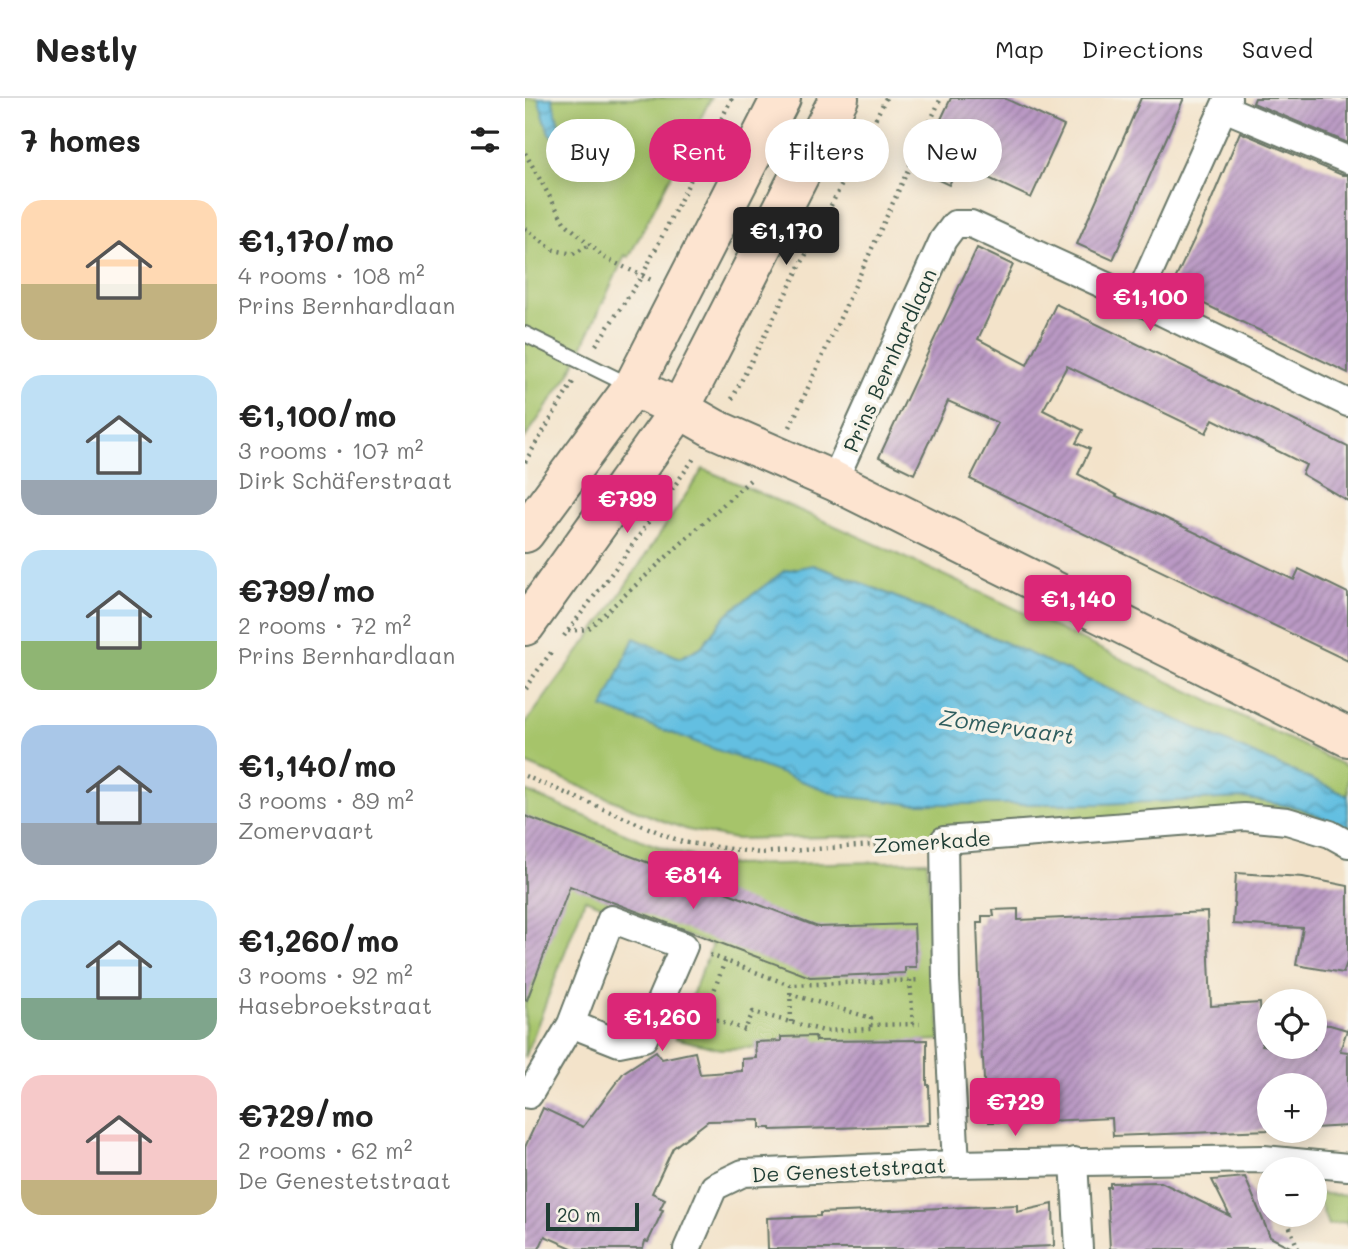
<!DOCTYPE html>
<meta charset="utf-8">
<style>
:root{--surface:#fff;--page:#f6f6f6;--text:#222;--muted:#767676;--line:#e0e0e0;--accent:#db2777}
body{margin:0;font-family:Mali,sans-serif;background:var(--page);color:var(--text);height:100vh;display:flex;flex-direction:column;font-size:26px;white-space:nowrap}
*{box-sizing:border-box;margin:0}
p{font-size:23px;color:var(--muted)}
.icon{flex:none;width:38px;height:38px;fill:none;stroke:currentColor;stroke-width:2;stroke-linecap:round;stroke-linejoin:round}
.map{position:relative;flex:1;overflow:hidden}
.drawer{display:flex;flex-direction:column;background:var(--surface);width:525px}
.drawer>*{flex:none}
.guide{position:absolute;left:21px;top:21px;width:665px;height:63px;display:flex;gap:14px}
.controls{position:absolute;left:732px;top:891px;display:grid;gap:14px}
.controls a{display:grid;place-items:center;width:70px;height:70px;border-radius:50%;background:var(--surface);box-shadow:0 4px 18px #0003;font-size:35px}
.scale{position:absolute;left:21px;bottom:18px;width:93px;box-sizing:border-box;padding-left:7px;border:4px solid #1f3d34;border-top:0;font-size:19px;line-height:24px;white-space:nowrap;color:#1f3d34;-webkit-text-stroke:5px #f7f3e8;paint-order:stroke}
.price{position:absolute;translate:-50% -60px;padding:0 16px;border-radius:7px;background:var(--accent);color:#fff;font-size:23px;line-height:46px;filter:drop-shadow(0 2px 4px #0008)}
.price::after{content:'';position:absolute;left:50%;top:42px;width:21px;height:16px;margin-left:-10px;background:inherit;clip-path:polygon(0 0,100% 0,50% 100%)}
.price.selected{background:#222;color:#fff}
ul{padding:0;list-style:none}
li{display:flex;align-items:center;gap:21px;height:175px;padding:0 21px}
li span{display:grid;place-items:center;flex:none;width:196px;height:140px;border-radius:21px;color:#555}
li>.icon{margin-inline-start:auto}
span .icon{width:84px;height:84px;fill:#fffc;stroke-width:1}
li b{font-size:30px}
h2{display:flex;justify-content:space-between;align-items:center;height:84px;padding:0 21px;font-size:30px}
.tag{padding:0 24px;border-radius:32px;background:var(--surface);box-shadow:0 4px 18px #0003;font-size:24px;line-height:63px}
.tag.selected{background:var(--accent);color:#fff}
header{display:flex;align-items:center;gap:42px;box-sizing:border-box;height:98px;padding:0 35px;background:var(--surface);border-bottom:2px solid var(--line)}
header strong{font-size:33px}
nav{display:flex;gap:38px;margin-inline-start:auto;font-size:24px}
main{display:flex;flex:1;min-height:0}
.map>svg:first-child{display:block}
.green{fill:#a6c46b;stroke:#628050;stroke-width:2}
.water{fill:url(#water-waves);stroke:#417e8a;stroke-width:2}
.building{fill:url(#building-hatch)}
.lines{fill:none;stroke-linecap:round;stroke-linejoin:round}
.lane-casing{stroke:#697768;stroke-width:18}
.street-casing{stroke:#697768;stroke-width:30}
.secondary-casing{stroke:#697768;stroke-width:42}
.path{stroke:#697768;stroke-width:4.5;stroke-dasharray:2 5;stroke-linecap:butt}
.lane{stroke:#fff;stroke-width:14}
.street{stroke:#fff;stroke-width:26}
.secondary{stroke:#fde4d0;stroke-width:38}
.labels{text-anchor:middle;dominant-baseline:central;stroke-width:7;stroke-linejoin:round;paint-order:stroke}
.street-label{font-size:21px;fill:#1f3d34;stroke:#f7f3e8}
.water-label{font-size:23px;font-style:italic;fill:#305e5f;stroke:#f7f3e8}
</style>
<header>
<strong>Nestly</strong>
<nav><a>Map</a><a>Directions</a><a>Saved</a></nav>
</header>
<main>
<section class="drawer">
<h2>7 homes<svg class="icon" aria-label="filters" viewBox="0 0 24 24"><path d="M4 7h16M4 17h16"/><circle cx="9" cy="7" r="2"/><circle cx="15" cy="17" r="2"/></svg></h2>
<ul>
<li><span style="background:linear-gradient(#ffd9b3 60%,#c2b280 0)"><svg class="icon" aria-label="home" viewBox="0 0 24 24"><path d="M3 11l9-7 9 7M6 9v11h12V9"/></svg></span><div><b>€1,170/mo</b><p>4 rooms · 108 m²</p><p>Prins Bernhardlaan</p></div></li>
<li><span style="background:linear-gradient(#bfe0f5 75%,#9aa5b1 0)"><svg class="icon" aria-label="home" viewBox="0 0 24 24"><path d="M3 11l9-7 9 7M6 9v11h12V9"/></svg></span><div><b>€1,100/mo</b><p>3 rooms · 107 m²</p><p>Dirk Schäferstraat</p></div></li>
<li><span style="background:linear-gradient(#bfe0f5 65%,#8fb573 0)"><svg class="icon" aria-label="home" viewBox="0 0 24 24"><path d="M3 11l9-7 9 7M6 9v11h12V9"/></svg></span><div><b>€799/mo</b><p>2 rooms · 72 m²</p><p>Prins Bernhardlaan</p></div></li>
<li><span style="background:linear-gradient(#a9c7e8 70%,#9aa5b1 0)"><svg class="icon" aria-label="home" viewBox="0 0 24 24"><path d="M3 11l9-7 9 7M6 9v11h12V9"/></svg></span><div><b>€1,140/mo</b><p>3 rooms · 89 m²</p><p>Zomervaart</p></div></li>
<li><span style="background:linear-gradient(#bfe0f5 70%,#7fa58c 0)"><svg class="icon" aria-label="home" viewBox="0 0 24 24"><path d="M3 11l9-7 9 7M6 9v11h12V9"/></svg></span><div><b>€1,260/mo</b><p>3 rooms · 92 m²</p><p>Hasebroekstraat</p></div></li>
<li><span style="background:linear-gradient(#f6c9c9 75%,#c2b280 0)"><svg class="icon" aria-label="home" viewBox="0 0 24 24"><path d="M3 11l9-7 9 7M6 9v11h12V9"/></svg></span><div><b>€729/mo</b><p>2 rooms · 62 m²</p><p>De Genestetstraat</p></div></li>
</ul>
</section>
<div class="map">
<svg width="823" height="1151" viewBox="0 0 823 1151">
<defs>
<pattern id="water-waves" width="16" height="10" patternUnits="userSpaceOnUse" patternTransform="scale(1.75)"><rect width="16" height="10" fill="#63bfe1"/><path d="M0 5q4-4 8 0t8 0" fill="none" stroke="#519cb7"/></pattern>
<pattern id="building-hatch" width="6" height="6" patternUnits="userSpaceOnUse" patternTransform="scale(1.75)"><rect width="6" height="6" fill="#ba99c4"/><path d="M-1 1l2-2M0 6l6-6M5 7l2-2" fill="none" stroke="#977ea0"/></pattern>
</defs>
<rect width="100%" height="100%" fill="#f7f3e8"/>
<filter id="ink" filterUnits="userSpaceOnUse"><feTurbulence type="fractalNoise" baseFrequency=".0143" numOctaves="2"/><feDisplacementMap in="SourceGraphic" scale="14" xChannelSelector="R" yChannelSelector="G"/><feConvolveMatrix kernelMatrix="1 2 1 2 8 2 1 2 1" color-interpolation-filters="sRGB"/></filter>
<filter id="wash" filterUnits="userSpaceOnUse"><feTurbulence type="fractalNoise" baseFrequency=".00686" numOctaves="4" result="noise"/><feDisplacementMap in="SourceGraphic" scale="28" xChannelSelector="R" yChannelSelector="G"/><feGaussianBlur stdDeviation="1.57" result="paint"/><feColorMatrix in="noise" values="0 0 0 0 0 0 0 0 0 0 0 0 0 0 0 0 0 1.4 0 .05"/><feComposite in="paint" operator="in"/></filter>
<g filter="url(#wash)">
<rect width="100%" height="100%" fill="#f3e3ca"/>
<!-- green -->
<g class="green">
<polygon points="0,0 186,0 104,159 100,157 45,275 0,340"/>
<path d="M178 371C397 462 609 568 823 669V698L467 539 327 481 288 467 202 516 176 549 155 560 109 540 79 610 385 706H574L719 700 774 710 823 730V737L668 715 400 737 210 741 163 732 130 720 0 665V626L81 517Z"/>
<polygon points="0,693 121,744 156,756 207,767 402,763 416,942 195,951 150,940 187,847 60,801 0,960"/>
<polygon points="791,1095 823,1098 823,1129 821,1124 803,1127"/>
</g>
<!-- water -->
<g class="water">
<polygon points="13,0 27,0 35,30 31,40 24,36"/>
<polygon points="288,467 327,481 467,539 823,698 823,730 774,710 719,700 574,706 385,706 317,698 78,610 109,540 155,560 176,549 202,516 259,473"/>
</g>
<g id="blocks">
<!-- building -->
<g class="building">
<polygon points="426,0 479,0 539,28 506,100 434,66 424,87 392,72"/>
<polygon points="616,0 659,0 588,162 552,146"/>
<polygon points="730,0 823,0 823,45 728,5"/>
<polygon points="715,34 817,77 823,77 823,275 646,190 675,129"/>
<polygon points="452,150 488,167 453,241 502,267 531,206 823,349 823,403 777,376 781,367 688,321 681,335 542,268 518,312 558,332 551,345 565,351 553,376 592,397 591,398 636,418 769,482 774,471 823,495 823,563 445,381 473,325 423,303 389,376 354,359"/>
<polygon points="0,718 293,829 389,826 391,869 380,869 380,875 285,879 45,788 2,902 0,901"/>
<polygon points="711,775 778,779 823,788 823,862 818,875 771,867 778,830 708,826"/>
<polygon points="493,811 493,822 682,814 686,908 735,905 737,947 744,948 789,951 789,926 805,927 822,932 815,953 823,954 823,1028 789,1030 789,987 744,987 744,1032 588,1038 587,1020 499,1024 464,1024 464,1022 461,1022 458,961 457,961 452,825 457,825 457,818 469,818 468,812"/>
<polygon points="290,938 291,943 402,942 402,987 404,987 405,1025 402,1025 403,1027 246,1032 246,1030 235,1030 235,1022 183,1023 148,1050 127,1095 140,1101 135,1111 138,1112 123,1144 120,1143 118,1151 49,1151 20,1138 14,1151 0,1151 0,1049 18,1010 58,1029 99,974 131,953 137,961 170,954 175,976 217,973 217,961 231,960 230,944 256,943 256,939"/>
<polygon points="720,1079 745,1139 769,1151 585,1151 582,1089 585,1089 585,1085 636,1084 705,1118 687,1082"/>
<polygon points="528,1106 529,1148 454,1151 243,1151 242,1120 295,1118 295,1115 492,1107 492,1114"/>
</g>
</g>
</g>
<g filter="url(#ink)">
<use href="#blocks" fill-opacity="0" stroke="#697768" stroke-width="2"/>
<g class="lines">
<!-- lane casing -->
<g class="lane-casing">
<polyline id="lane" points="0,236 106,288"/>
</g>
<!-- street casing -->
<g class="street-casing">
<g id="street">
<polyline points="699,10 823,62"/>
<polyline points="612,202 703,0"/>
<polyline points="309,383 418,142 430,126 446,126 612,202 823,305"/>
<polyline points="0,996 4,997 46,926 86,821 159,848 119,940 94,945 46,926"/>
<polyline points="549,1063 554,1151"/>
<polyline points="431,1066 421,881 419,742 719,719 762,723 805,736 823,746"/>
<polyline points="162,1151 189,1089 218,1075 431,1066 739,1061 823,1069"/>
</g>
</g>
<!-- secondary casing -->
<g class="secondary-casing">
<g id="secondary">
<polyline points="108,289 155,311 190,331 309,383 823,639"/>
<polyline points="0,435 108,289 256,0"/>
<polyline points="0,528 155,311 314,0"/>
</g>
</g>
<!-- path -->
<g class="path">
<polyline points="0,55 39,124 80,160 126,182"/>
<polyline points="0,130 29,152 48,156 65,147"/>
<polyline points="71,247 117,178 207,0"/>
<polyline points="207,301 361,0"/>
<polyline points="265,329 416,0"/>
<polyline points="0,364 48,284"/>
<polyline points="43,533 63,531 225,382"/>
<polyline points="39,538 96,463 170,359"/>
<polyline points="0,590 27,553"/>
<polyline points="0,678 157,744 234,755 391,744"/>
<polyline points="185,857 265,887 395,882"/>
<polyline points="200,863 180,917 220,932 228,914 299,933 346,931 346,927"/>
<polyline points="385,882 388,926"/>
<polyline points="265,887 266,924"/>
<polyline points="265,896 346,920 346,927 395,926"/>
<polyline points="760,1116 773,1151"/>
</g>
<!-- lane -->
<use href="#lane" class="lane"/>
<!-- street -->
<use href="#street" class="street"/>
<!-- secondary -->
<use href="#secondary" class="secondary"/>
</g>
</g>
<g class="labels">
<!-- street labels -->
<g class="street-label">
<text transform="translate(364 262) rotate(-66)">Prins Bernhardlaan</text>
<text transform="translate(407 743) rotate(-4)">Zomerkade</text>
<text transform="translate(324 1071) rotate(-3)">De Genestetstraat</text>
</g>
<!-- water labels -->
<g class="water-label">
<text transform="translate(482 628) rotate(8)">Zomervaart</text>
</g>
</g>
</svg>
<div class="controls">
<a><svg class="icon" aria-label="locate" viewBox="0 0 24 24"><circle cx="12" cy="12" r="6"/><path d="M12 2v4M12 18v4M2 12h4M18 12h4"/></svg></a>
<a>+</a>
<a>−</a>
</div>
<div class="scale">20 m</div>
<b class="price selected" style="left:261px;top:169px">€1,170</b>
<b class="price" style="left:625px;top:235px">€1,100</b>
<b class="price" style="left:102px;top:437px">€799</b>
<b class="price" style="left:553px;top:537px">€1,140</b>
<b class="price" style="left:168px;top:813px">€814</b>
<b class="price" style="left:137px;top:955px">€1,260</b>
<b class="price" style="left:490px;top:1040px">€729</b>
<div class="guide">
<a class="tag">Buy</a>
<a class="tag selected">Rent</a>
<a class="tag">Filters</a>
<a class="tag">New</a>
</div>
</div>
</main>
